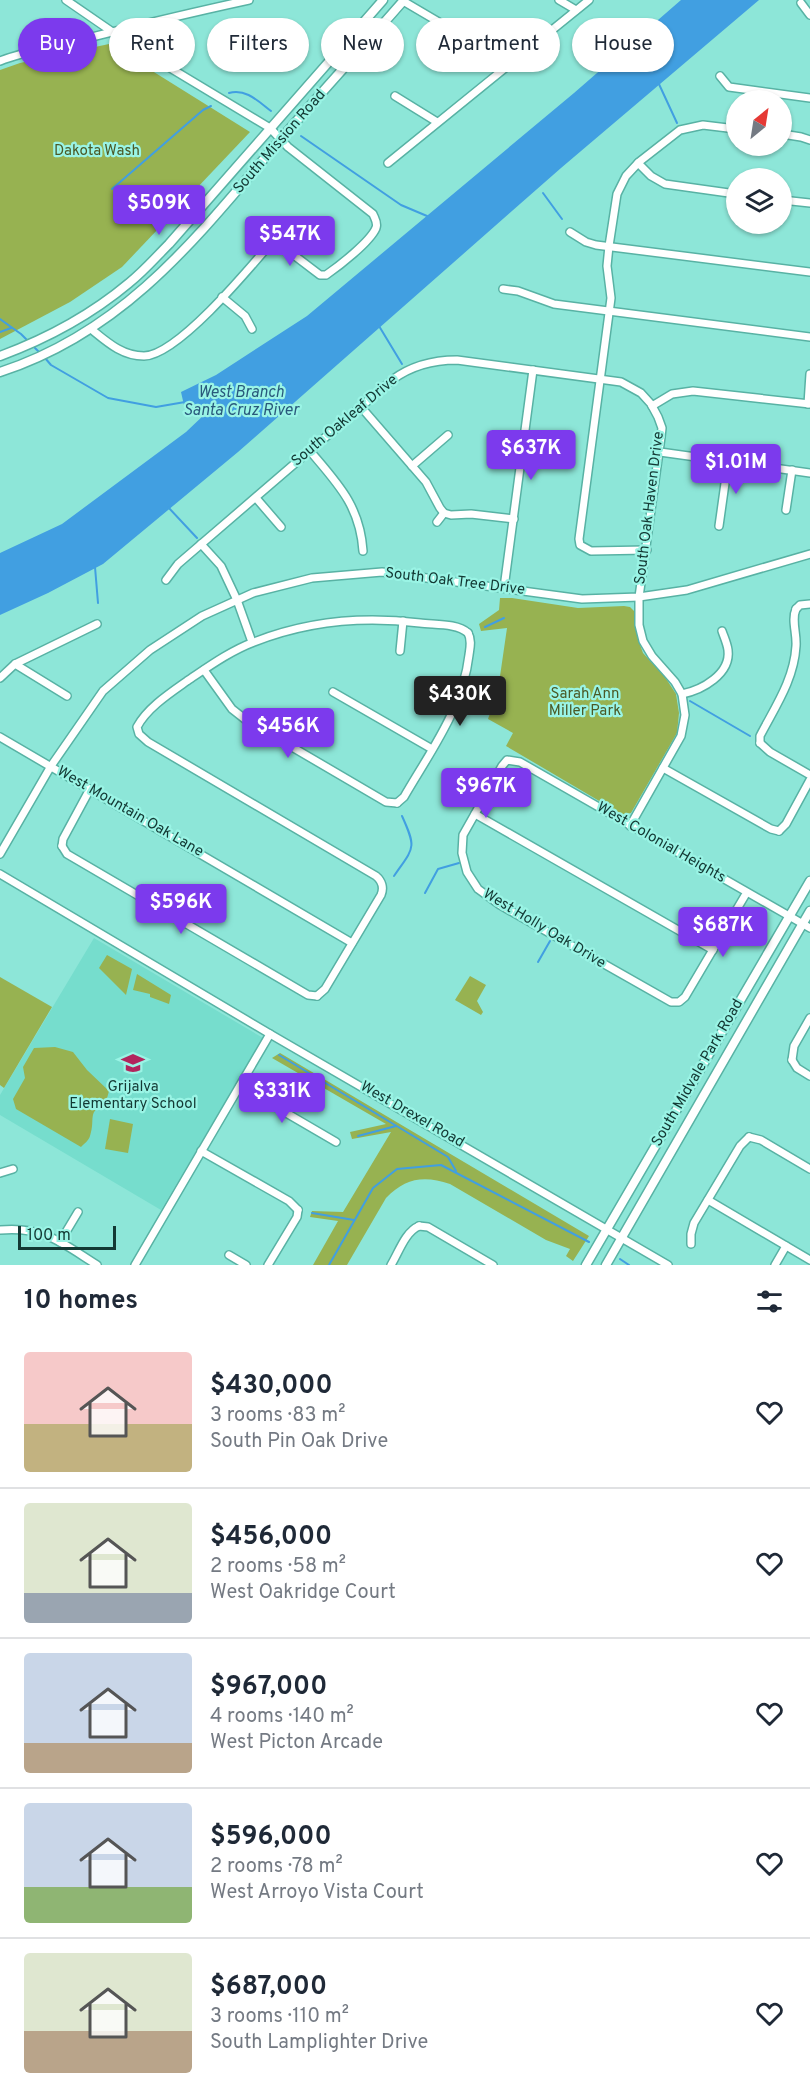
<!DOCTYPE html>
<meta charset="utf-8">
<style>
:root{--surface:#fff;--page:#f2f2f3;--text:#1f2937;--muted:#747a83;--line:#e0e1e3;--accent:#7c3aed}
body{margin:0;font-family:Overpass,sans-serif;background:var(--page);color:var(--text);height:100vh;display:flex;flex-direction:column;font-size:22px;white-space:nowrap}
*{box-sizing:border-box;margin:0}
p{font-size:20px;color:var(--muted)}
.icon{flex:none;width:33px;height:33px;fill:none;stroke:currentColor;stroke-width:2;stroke-linecap:round;stroke-linejoin:round}
.map{position:relative;height:1265px;overflow:hidden}
.drawer{display:flex;flex-direction:column;background:var(--surface);flex:1}
.drawer>*{flex:none}
.guide{position:absolute;left:18px;top:18px;width:774px;height:54px;display:flex;gap:12px}
.needle{width:39px;rotate:30deg}
.buttons{position:absolute;left:726px;top:90px;display:grid;gap:12px}
.buttons a{display:grid;place-items:center;width:66px;height:66px;border-radius:50%;background:var(--surface);box-shadow:0 2px 4px #0004;font-size:30px}
.scale{position:absolute;left:18px;bottom:15px;width:98px;box-sizing:border-box;padding-left:6px;border:3px solid #133934;border-top:0;font-size:16px;line-height:21px;white-space:nowrap;color:#133934;-webkit-text-stroke:4px #9af4e5;paint-order:stroke}
.price{position:absolute;translate:-50% -51px;padding:0 14px;border-radius:6px;background:var(--accent);color:#fff;font-size:20px;line-height:39px;filter:drop-shadow(0 2px 3px #0008)}
.price::after{content:'';position:absolute;left:50%;top:36px;width:18px;height:14px;margin-left:-9px;background:inherit;clip-path:polygon(0 0,100% 0,50% 100%)}
.price.selected{background:#222;color:#fff}
ul{padding:0;list-style:none}
li{display:flex;align-items:center;gap:18px;height:150px;padding:0 24px}
li+li{border-top:2px solid var(--line)}
li span{display:grid;place-items:center;flex:none;width:168px;height:120px;border-radius:6px;color:#555}
li>.icon{margin-inline-start:auto}
span .icon{width:72px;height:72px;fill:#fffc;stroke-width:1}
li b{font-size:26px}
h2{display:flex;justify-content:space-between;align-items:center;height:72px;padding:0 24px;font-size:26px}
.pill{padding:0 21px;border-radius:27px;background:var(--surface);box-shadow:0 2px 4px #0004;font-size:21px;line-height:54px}
.pill.selected{background:var(--accent);color:#fff}
.map>svg:first-child{display:block}
.built{fill:#76ddcd}
.green{fill:#97b251}
.water{fill:#419fe1}
.lines{fill:none;stroke-linecap:round;stroke-linejoin:round}
.stream{stroke:#419fe1;stroke-width:2}
.minor-casing{stroke:#58b2a4;stroke-width:10}
.major-casing{stroke:#58b2a4;stroke-width:11}
.minor{stroke:#fff;stroke-width:7}
.major{stroke:#fff;stroke-width:8}
.labels{text-anchor:middle;dominant-baseline:central;stroke-width:4.5;stroke-linejoin:round;paint-order:stroke}
.street-label{font-size:15px;fill:#133934;stroke:#9af4e5}
.park-label{font-size:15px;fill:#4b5926;stroke:#9af4e5}
.poi-label{font-size:15px;fill:#133934;stroke:#9af4e5}
.water-label{font-size:16px;font-style:italic;fill:#29597c;stroke:#9af4e5}
</style>
<div class="map">
<svg width="810" height="1265" viewBox="0 0 810 1265">
<rect width="100%" height="100%" fill="#8de6d8"/>
<!-- built -->
<polygon class="built" points="94,938 263,1038 161,1210 0,1115 0,1095"/>
<!-- green -->
<g class="green">
<polygon points="109,44 250,132 122,267 70,302 0,339 0,70 20,63"/>
<polygon points="500,598 512,598 578,608 624,606 630,607 634,611 638,639 643,653 665,677 676,694 679,713 677,733 631,813 623,815 506,746 513,733 488,719 498,690 507,628 481,631 479,624 499,610"/>
<polygon points="107,955 132,969 126,995 99,968"/>
<polygon points="137,974 171,995 169,1004 150,997 150,994 133,990"/>
<polygon points="470,976 486,985 477,1001 483,1012 481,1015 455,1000"/>
<polygon points="0,977 52,1007 4,1088 0,1085"/>
<path d="M55 1047 73 1052 87 1070 109 1091 106 1102C86 1113 96 1118 90 1136 89 1140 84 1144 81 1147L16 1109 13 1099 25 1078 23 1067 34 1048Z"/>
<path d="M280 1053 589 1236 573 1261 566 1256 570 1249 546 1240 450 1184C424 1175 405 1178 386 1198L347 1265H313L338 1221 310 1217 312 1211 343 1212 391 1132 352 1139 350 1132 386 1124 272 1058Z"/>
<polygon points="110,1119 133,1124 128,1153 105,1149"/>
</g>
<!-- water -->
<polygon class="water" points="681,0 759,0 561,168 238,452 103,564 48,593 0,615 0,553 62,524 186,432 206,413 186,414 181,392 216,375 307,316 574,93"/>
<g class="lines">
<!-- stream -->
<g class="stream">
<polyline points="658,82 677,123"/>
<path d="M229 93C246 88 259 102 271 111"/>
<polyline points="301,136 401,205 427,216"/>
<polyline points="112,189 203,110 211,106"/>
<polyline points="543,193 562,219"/>
<polyline points="0,319 21,334 28,341"/>
<polyline points="379,326 402,364"/>
<polyline points="0,332 11,328"/>
<polyline points="32,345 41,354"/>
<polyline points="45,358 51,365 108,398 156,407 185,402"/>
<polyline points="168,507 197,538"/>
<polyline points="95,567 98,603"/>
<polyline points="485,627 504,618"/>
<polyline points="690,701 750,736"/>
<path d="M394 876C414 847 417 849 402 816"/>
<polyline points="425,893 438,869 459,863"/>
<polyline points="538,962 550,941"/>
<polyline points="279,1055 448,1157 456,1171"/>
<polyline points="358,1136 396,1126"/>
<polyline points="312,1213 354,1220"/>
<polyline points="620,1259 629,1265"/>
<polyline points="329,1265 373,1188 397,1169 441,1165 589,1242"/>
</g>
<!-- minor casing -->
<g class="minor-casing">
<g id="minor">
<path d="M66 0 127 42 270 128 288 147 373 214C375 219 378 223 376 228 370 242 339 266 326 275H320L274 240"/>
<polyline points="559,0 576,10"/>
<polyline points="403,1 510,64"/>
<polyline points="801,3 810,15"/>
<path d="M0 61C23 52 48 48 72 42 131 27 189 13 249 0"/>
<polyline points="720,76 729,87 810,98"/>
<polyline points="395,96 437,122"/>
<polyline points="782,134 801,137 810,140"/>
<polyline points="388,163 589,0"/>
<polyline points="638,163 651,176 665,184 736,194"/>
<polyline points="782,200 810,203"/>
<polyline points="570,232 586,242 596,245 810,272"/>
<polyline points="503,289 518,291 554,304 810,337"/>
<polyline points="222,297 245,316 252,329"/>
<path d="M91 329C107 342 122 356 144 356 181 355 262 253 288 223"/>
<polyline points="808,404 810,374"/>
<polyline points="652,406 672,394 693,391 810,404"/>
<polyline points="361,407 426,482 440,508 444,513 451,515 471,514 514,519"/>
<path d="M310 451C338 484 360 506 363 551"/>
<polyline points="660,452 810,473"/>
<polyline points="412,466 448,435"/>
<polyline points="256,498 281,527"/>
<polyline points="786,510 792,470"/>
<polyline points="437,522 444,513"/>
<polyline points="719,526 728,462"/>
<polyline points="201,544 221,566 237,600 252,642"/>
<polyline points="647,550 591,551 580,545 579,539 611,298 607,266 609,246 617,194 626,176 639,162 680,130 703,125 736,129"/>
<path d="M166 580 178 564 392 380C412 365 433 360 457 360L621 382 641 393 651 404 658 417 662 428 661 437 639 597V625L643 641 652 656 675 682 682 694 685 715 681 736 630 826"/>
<polyline points="504,588 533,370"/>
<polyline points="796,609 800,605 810,604"/>
<polyline points="400,651 403,621"/>
<polyline points="15,664 67,696"/>
<polyline points="204,670 232,709 246,720 386,802 397,803"/>
<polyline points="0,678 15,664 97,624"/>
<polyline points="333,692 432,749"/>
<path d="M682 694C702 690 731 674 728 650 727 643 724 637 722 631"/>
<polyline points="0,737 352,943"/>
<path d="M760 743V736C775 707 794 680 796 646 797 633 791 620 796 609"/>
<polyline points="760,743 770,752 810,775"/>
<polyline points="663,768 771,829 779,831"/>
<path d="M397 803 404 797C430 752 463 708 469 655 470 648 472 640 468 633"/>
<polyline points="475,814 713,950"/>
<polyline points="779,831 786,824 810,780"/>
<polyline points="62,846 67,854 308,995 317,996"/>
<polyline points="62,846 63,839 90,789"/>
<polyline points="0,854 51,766 103,691 150,650 202,616 253,593 312,578 382,572 582,599 639,597 687,590 810,554"/>
<polyline points="0,874 270,1034 668,1265"/>
<polyline points="747,892 685,997 679,1002 671,1002 500,905 478,889 467,872 462,853 463,835 502,766 507,760 520,762 810,928"/>
<path d="M317 996 325 989 381 895C384 888 382 881 376 876L148 742 139 734 137 727C147 708 170 693 187 681 208 667 230 651 254 642 307 621 364 616 420 623 434 625 457 623 468 633"/>
<polyline points="792,1060 794,1046 810,1018"/>
<polyline points="792,1060 797,1068 810,1076"/>
<polyline points="240,1086 336,1142"/>
<polyline points="749,1137 761,1140 810,1169"/>
<polyline points="201,1151 289,1201 298,1210"/>
<polyline points="0,1173 13,1169"/>
<polyline points="708,1200 810,1260"/>
<polyline points="419,1226 428,1227 493,1265"/>
<path d="M0 1230C44 1226 62 1243 97 1265"/>
<polyline points="60,1242 78,1212"/>
<polyline points="691,1244 691,1234 694,1223 740,1146 749,1137"/>
<polyline points="229,1255 246,1265"/>
<polyline points="135,1265 270,1034"/>
<polyline points="268,1265 297,1217 298,1210"/>
<path d="M391 1265C399 1252 405 1232 419 1226"/>
<polyline points="775,1265 786,1246"/>
</g>
</g>
<!-- major casing -->
<g class="major-casing">
<g id="major">
<path d="M0 356C46 339 92 314 129 283 144 271 156 257 169 244L383 0"/>
<path d="M0 372C126 331 198 236 280 140 321 93 363 47 404 0"/>
<polyline points="586,1265 810,881"/>
<polyline points="606,1265 810,911"/>
</g>
</g>
<!-- minor -->
<use href="#minor" class="minor"/>
<!-- major -->
<use href="#major" class="major"/>
</g>
<!-- icons -->
<defs>
<g id="school-bare" transform="scale(1.8)"><path d="M0-5L7-2L0 1L-7-2ZM-4 1L0 2.5L4 1V4Q0 6-4 4Z" fill="#b2255d" stroke="#9af4e5" stroke-width="2.5" paint-order="stroke"/></g>
</defs>
<g fill-rule="evenodd">
<use href="#school-bare" x="133" y="1063"/>
</g>
<g class="labels">
<!-- street labels -->
<g class="street-label">
<text transform="translate(280 142) rotate(-49)">South Mission Road</text>
<text transform="translate(345 421) rotate(-40)">South Oakleaf Drive</text>
<text transform="translate(650 508) rotate(-83)">South Oak Haven Drive</text>
<text transform="translate(455 582) rotate(7)">South Oak Tree Drive</text>
<text transform="translate(130 812) rotate(30)">West Mountain Oak Lane</text>
<text transform="translate(661 843) rotate(30)">West Colonial Heights</text>
<text transform="translate(544 929) rotate(31)">West Holly Oak Drive</text>
<text transform="translate(698 1073) rotate(-60)">South Midvale Park Road</text>
<text transform="translate(412 1115) rotate(30)">West Drexel Road</text>
</g>
<!-- park labels -->
<g class="park-label">
<text x="97" y="151">Dakota Wash</text>
<text x="585" y="694">Sarah Ann<tspan x="585" dy="17">Miller Park</tspan></text>
</g>
<!-- poi labels -->
<g class="poi-label">
<text x="133" y="1087">Grijalva<tspan x="133" dy="17">Elementary School</tspan></text>
</g>
<!-- water labels -->
<g class="water-label">
<text x="241" y="393">West Branch<tspan x="241" dy="18">Santa Cruz River</tspan></text>
</g>
</g>
</svg>
<div class="buttons">
<a><svg class="needle" viewBox="-14 -14 28 28"><path d="M0-13l5 13h-10z" fill="#e53935"/><path d="M0 13l5-13h-10z" fill="#747a83"/></svg></a>
<a><svg class="icon" aria-label="layers" viewBox="0 0 24 24"><path d="M12 4l9 5-9 5-9-5zM3 14l9 5 9-5"/></svg></a>
</div>
<div class="scale">100 m</div>
<b class="price" style="left:159px;top:236px">$509K</b>
<b class="price" style="left:290px;top:267px">$547K</b>
<b class="price" style="left:531px;top:481px">$637K</b>
<b class="price" style="left:736px;top:495px">$1.01M</b>
<b class="price selected" style="left:460px;top:727px">$430K</b>
<b class="price" style="left:288px;top:759px">$456K</b>
<b class="price" style="left:486px;top:819px">$967K</b>
<b class="price" style="left:181px;top:935px">$596K</b>
<b class="price" style="left:723px;top:958px">$687K</b>
<b class="price" style="left:282px;top:1124px">$331K</b>
<div class="guide">
<a class="pill selected">Buy</a>
<a class="pill">Rent</a>
<a class="pill">Filters</a>
<a class="pill">New</a>
<a class="pill">Apartment</a>
<a class="pill">House</a>
</div>
</div>
<section class="drawer">
<h2>10 homes<svg class="icon" aria-label="filters" viewBox="0 0 24 24"><path d="M4 7h16M4 17h16"/><circle cx="9" cy="7" r="2"/><circle cx="15" cy="17" r="2"/></svg></h2>
<ul>
<li><span style="background:linear-gradient(#f6c9c9 60%,#c2b280 0)"><svg class="icon" aria-label="home" viewBox="0 0 24 24"><path d="M3 11l9-7 9 7M6 9v11h12V9"/></svg></span><div><b>$430,000</b><p>3 rooms · 83 m²</p><p>South Pin Oak Drive</p></div><svg class="icon" aria-label="heart" viewBox="0 0 24 24"><path d="M12 20l-8-8c-3-5 5-10 8-4 3-6 11-1 8 4z"/></svg></li>
<li><span style="background:linear-gradient(#dfe7d0 75%,#9aa5b1 0)"><svg class="icon" aria-label="home" viewBox="0 0 24 24"><path d="M3 11l9-7 9 7M6 9v11h12V9"/></svg></span><div><b>$456,000</b><p>2 rooms · 58 m²</p><p>West Oakridge Court</p></div><svg class="icon" aria-label="heart" viewBox="0 0 24 24"><path d="M12 20l-8-8c-3-5 5-10 8-4 3-6 11-1 8 4z"/></svg></li>
<li><span style="background:linear-gradient(#c9d6e8 75%,#b9a48a 0)"><svg class="icon" aria-label="home" viewBox="0 0 24 24"><path d="M3 11l9-7 9 7M6 9v11h12V9"/></svg></span><div><b>$967,000</b><p>4 rooms · 140 m²</p><p>West Picton Arcade</p></div><svg class="icon" aria-label="heart" viewBox="0 0 24 24"><path d="M12 20l-8-8c-3-5 5-10 8-4 3-6 11-1 8 4z"/></svg></li>
<li><span style="background:linear-gradient(#c9d6e8 70%,#8fb573 0)"><svg class="icon" aria-label="home" viewBox="0 0 24 24"><path d="M3 11l9-7 9 7M6 9v11h12V9"/></svg></span><div><b>$596,000</b><p>2 rooms · 78 m²</p><p>West Arroyo Vista Court</p></div><svg class="icon" aria-label="heart" viewBox="0 0 24 24"><path d="M12 20l-8-8c-3-5 5-10 8-4 3-6 11-1 8 4z"/></svg></li>
<li><span style="background:linear-gradient(#dfe7d0 65%,#b9a48a 0)"><svg class="icon" aria-label="home" viewBox="0 0 24 24"><path d="M3 11l9-7 9 7M6 9v11h12V9"/></svg></span><div><b>$687,000</b><p>3 rooms · 110 m²</p><p>South Lamplighter Drive</p></div><svg class="icon" aria-label="heart" viewBox="0 0 24 24"><path d="M12 20l-8-8c-3-5 5-10 8-4 3-6 11-1 8 4z"/></svg></li>
</ul>
</section>
